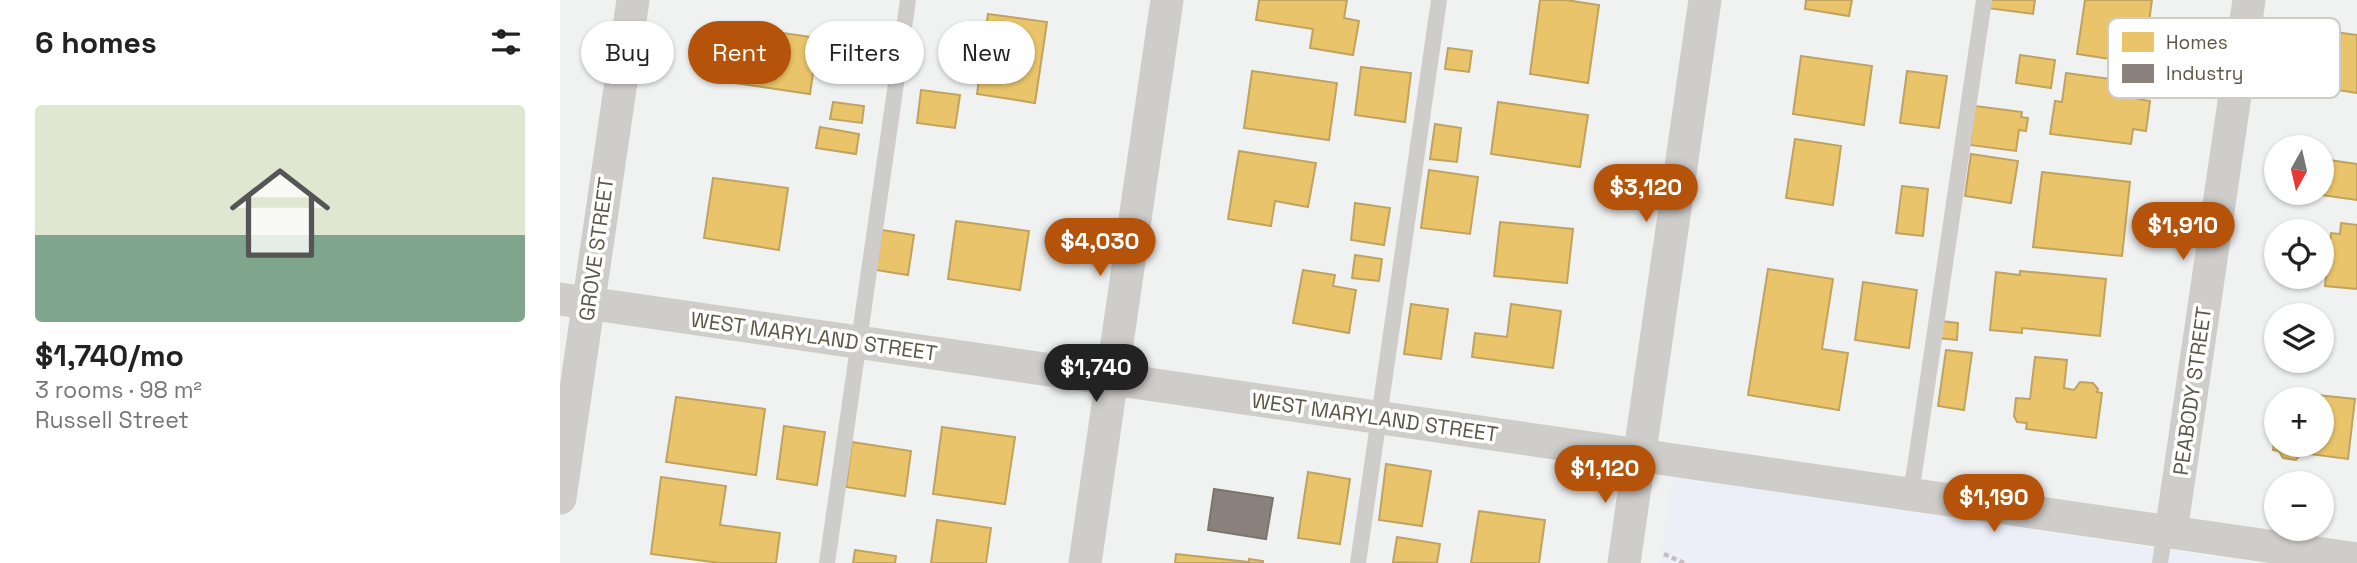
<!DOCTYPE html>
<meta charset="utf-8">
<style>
:root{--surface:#fff;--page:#f6f6f6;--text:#222;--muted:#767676;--accent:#b45309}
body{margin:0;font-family:"Space Grotesk",sans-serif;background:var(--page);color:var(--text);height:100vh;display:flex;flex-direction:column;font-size:26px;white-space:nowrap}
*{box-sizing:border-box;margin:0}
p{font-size:23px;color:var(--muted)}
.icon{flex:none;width:38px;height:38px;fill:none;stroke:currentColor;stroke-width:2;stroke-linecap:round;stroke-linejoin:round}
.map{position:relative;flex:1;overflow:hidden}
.drawer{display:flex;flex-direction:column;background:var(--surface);width:560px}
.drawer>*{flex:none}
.top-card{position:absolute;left:21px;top:21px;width:665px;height:63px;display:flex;gap:14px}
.needle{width:46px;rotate:188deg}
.controls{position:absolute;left:1704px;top:135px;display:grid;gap:14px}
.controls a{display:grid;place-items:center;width:70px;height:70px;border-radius:50%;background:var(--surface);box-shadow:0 2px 5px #0004;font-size:35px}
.price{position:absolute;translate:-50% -60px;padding:0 16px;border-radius:24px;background:var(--accent);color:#fff;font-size:23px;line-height:46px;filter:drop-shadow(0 2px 4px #0008)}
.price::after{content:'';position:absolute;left:50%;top:42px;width:21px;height:16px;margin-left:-10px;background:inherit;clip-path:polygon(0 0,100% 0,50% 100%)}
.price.on{background:#222;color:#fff}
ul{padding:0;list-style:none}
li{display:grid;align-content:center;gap:14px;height:371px;padding:0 35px}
li span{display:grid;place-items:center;height:217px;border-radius:7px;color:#555}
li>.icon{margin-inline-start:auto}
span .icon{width:126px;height:126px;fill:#fffc;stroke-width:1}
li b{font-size:30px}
h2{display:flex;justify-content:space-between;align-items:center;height:84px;padding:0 35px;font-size:30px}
.chip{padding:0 24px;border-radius:32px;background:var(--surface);box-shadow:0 2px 5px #0004;font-size:24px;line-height:63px}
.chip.on{background:var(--accent);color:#fff}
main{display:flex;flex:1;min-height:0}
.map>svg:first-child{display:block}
.commercial{fill:#eceef8}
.homes{fill:#e9c46a;stroke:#bfa35f;stroke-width:2}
.industry{fill:#8a817c;stroke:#7d746c;stroke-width:2}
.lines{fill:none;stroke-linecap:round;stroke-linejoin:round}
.path{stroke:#cabcbe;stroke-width:4.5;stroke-dasharray:5 3.5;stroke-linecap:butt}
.service{stroke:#cfcdc9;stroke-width:16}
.minor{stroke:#cfcdc9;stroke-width:33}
.labels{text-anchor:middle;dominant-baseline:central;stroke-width:7;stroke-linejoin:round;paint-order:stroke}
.street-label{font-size:21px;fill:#5e5646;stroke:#fff}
.key{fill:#fff;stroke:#cfccc8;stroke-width:2}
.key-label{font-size:19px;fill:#5e5646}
</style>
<main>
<section class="drawer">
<h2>6 homes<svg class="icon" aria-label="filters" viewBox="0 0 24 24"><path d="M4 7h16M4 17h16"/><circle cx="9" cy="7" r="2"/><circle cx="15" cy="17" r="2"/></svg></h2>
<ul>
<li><span style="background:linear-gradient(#dfe7d0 60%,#7fa58c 0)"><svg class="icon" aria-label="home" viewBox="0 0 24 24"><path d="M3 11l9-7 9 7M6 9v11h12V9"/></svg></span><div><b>$1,740/mo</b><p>3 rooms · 98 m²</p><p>Russell Street</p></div></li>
</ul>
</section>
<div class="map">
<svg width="1797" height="563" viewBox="0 0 1797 563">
<rect width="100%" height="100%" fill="#f0f1f1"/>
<!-- commercial -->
<polygon class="commercial" points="1113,476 1691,563 1101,563"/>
<!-- homes -->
<g class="homes">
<polygon points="699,0 787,0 784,18 799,21 793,55 750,48 753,29 696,20"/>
<polygon points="980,0 1006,0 1039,5 1028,83 970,74"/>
<polygon points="1246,0 1292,0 1289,16 1245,9"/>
<polygon points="1428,0 1475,0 1473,14 1427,8"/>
<polygon points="1525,0 1592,0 1583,64 1517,54"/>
<polygon points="428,14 487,22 475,103 417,94"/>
<polygon points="175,26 258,38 250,94 167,82"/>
<polygon points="1760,30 1797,35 1797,93 1752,86 1754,68 1749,67 1752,46 1757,47"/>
<polygon points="888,48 912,51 909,72 885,69"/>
<polygon points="1460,55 1495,60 1491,88 1456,83"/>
<polygon points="1241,56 1312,66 1304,125 1233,114"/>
<polygon points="801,67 851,73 845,122 795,115"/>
<polygon points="692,71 777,83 769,140 684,128"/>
<polygon points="1347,71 1387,76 1379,128 1340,123"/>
<polygon points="1506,73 1580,83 1578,99 1590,101 1586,131 1573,129 1571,144 1490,134 1495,101 1502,102"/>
<polygon points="361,90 400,95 395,128 357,123"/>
<polygon points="273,102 304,106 302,123 270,119"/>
<polygon points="938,102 1028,115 1020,167 931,154"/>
<polygon points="1415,106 1462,112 1461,117 1468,118 1466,131 1459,130 1456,151 1410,145"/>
<polygon points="875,124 901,128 897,162 870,159"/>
<polygon points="260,127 299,134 296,154 256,148"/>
<polygon points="1235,139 1281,146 1273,205 1226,198"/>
<polygon points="679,151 756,163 748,207 715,201 711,226 668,219"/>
<polygon points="1411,154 1458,161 1451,203 1405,196"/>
<polygon points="1762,159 1797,164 1797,200 1740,192 1762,192"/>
<polygon points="869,170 918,177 910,234 861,228"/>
<polygon points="1482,172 1570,182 1562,256 1473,247"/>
<polygon points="153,178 228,188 219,250 144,238"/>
<polygon points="1342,186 1368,189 1363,236 1336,233"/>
<polygon points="795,203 830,208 824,245 791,240"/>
<polygon points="396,221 469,231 460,290 388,279"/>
<polygon points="940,222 1013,229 1007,283 934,276"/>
<polygon points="1781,223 1797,225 1797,289 1765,286 1771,233 1780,234"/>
<polygon points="322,230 354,235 348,275 316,270"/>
<polygon points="795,255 822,259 819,281 792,278"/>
<polygon points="1208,269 1273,279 1262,349 1288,353 1279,410 1188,395"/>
<polygon points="743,270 775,275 773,286 796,290 789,333 733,323"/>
<polygon points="1460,271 1546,279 1540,336 1462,328 1462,333 1430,330 1436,272 1460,275"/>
<polygon points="1303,282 1357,290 1349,348 1295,340"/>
<polygon points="851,304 888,309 881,359 844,354"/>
<polygon points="951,304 1001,311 993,368 912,357 915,333 947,337"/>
<polygon points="1380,321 1398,323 1397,340 1378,338"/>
<polygon points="1386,350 1412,353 1404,410 1378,406"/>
<polygon points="1475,357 1507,360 1504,388 1514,390 1520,382 1533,383 1538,389 1537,392 1542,393 1536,438 1466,429 1467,423 1457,422 1454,416 1456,398 1470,399"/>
<polygon points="1757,395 1795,399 1788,459 1742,453 1736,460 1723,458 1719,451 1713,450 1717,421 1717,444 1762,444 1762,399 1756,399"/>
<polygon points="116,397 205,409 196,475 106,462"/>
<polygon points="224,426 265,432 257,485 217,479"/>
<polygon points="382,427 455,437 445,504 373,494"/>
<polygon points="292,442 351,451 345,496 286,487"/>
<polygon points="826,464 871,471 862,526 819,520"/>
<polygon points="748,472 790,479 780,544 738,538"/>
<polygon points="101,477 166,486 160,525 220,533 216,563 160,563 91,554"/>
<polygon points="919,511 985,520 979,563 911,563"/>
<polygon points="377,520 431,528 426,563 371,563"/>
<polygon points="837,537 880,544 877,563 833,562"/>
<polygon points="295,550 336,556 335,563 293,563"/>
<polygon points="616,554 689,562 689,559 703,561 703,563 615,563"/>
</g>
<!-- industry -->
<polygon class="industry" points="654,489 713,498 706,539 648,530"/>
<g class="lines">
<!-- path -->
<polyline class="path" points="1104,554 1124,563"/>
<!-- service -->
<g class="service">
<polyline points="1351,494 1424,0"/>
<polyline points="267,563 348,0"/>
<polyline points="798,563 879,0"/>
<polyline points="1600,563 1605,531"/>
</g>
<!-- minor -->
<g class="minor">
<polyline points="0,299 1797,559"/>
<polyline points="0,498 73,0"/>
<polyline points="1611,532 1689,0"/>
<polyline points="525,563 607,0"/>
<polyline points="1064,563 1145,0"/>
</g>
</g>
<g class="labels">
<!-- street labels -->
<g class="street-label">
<text transform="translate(36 249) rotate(-82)">GROVE STREET</text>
<text transform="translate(254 336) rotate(8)">WEST MARYLAND STREET</text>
<text transform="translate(1632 391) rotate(-82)">PEABODY STREET</text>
<text transform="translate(815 417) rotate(8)">WEST MARYLAND STREET</text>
</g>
</g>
<!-- legend -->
<rect x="1548" y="18" width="232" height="80" rx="10" class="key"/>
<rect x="1562" y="32" width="32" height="20" fill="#e9c46a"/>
<rect x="1562" y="64" width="32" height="19" fill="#8a817c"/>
<g class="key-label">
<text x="1606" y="49">Homes</text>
<text x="1606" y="80">Industry</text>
</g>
</svg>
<div class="controls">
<a><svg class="needle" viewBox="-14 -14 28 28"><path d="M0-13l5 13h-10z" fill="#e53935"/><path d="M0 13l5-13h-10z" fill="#767676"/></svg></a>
<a><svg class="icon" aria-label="locate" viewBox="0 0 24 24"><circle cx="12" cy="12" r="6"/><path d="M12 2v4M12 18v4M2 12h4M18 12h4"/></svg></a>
<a><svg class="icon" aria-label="layers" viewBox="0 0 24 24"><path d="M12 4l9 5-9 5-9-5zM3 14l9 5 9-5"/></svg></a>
<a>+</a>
<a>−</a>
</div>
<b class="price" style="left:1086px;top:224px">$3,120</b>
<b class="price" style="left:1623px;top:262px">$1,910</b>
<b class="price" style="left:540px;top:278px">$4,030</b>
<b class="price on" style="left:536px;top:404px">$1,740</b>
<b class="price" style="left:1045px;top:505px">$1,120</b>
<b class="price" style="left:1434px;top:534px">$1,190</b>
<div class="top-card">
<a class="chip">Buy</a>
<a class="chip on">Rent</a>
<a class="chip">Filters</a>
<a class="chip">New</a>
</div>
</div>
</main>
